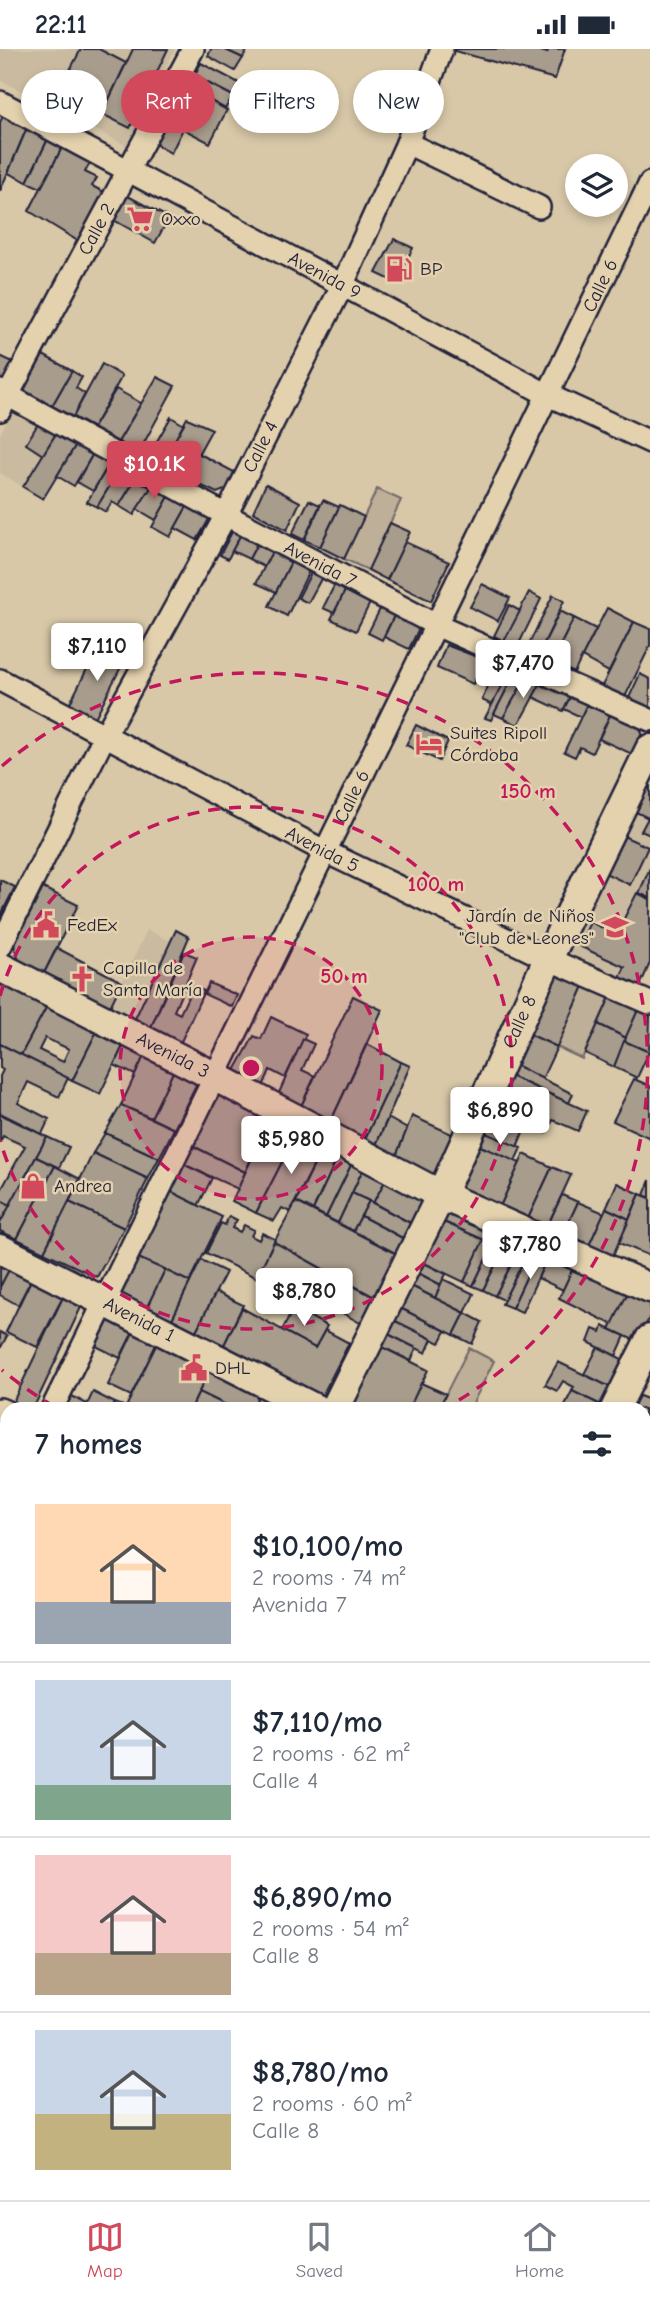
<!DOCTYPE html>
<meta charset="utf-8">
<style>
:root{--surface:#fff;--page:#f2f2f3;--text:#1f2937;--muted:#747a83;--line:#e0e1e3;--accent:#d1495b}
body{margin:0;font-family:"Comic Neue",sans-serif;background:var(--page);color:var(--text);height:100vh;display:flex;flex-direction:column;font-size:26px;white-space:nowrap}
*{box-sizing:border-box;margin:0}
p{font-size:23px;color:var(--muted)}
.icon{flex:none;width:38px;height:38px;fill:none;stroke:currentColor;stroke-width:2;stroke-linecap:round;stroke-linejoin:round}
.map{position:relative;flex:1;overflow:hidden}
.drawer{position:absolute;left:0px;top:1353px;width:651px;height:800px;display:flex;flex-direction:column;background:var(--surface);border-radius:21px 21px 0 0;box-shadow:0 4px 10px #0003}
.drawer>*{flex:none}
.hud{position:absolute;left:21px;top:21px;width:609px;height:63px;display:flex;gap:14px}
.buttons{position:absolute;left:565px;top:105px;display:grid;gap:14px}
.buttons a{display:grid;place-items:center;width:63px;height:63px;border-radius:50%;background:var(--surface);box-shadow:0 4px 10px #0003;font-size:35px}
.price{position:absolute;translate:-50% -60px;padding:0 16px;border-radius:7px;background:#fff;color:#222;font-size:23px;line-height:46px;filter:drop-shadow(0 2px 4px #0008)}
.price::after{content:'';position:absolute;left:50%;top:42px;width:21px;height:16px;margin-left:-10px;background:inherit;clip-path:polygon(0 0,100% 0,50% 100%)}
.price.active{background:var(--accent);color:#fff}
ul{padding:0;list-style:none}
li{display:flex;align-items:center;gap:21px;height:175px;padding:0 35px}
li+li{border-top:2px solid var(--line)}
li span{display:grid;place-items:center;flex:none;width:196px;height:140px;border-radius:0px;color:#555}
li>.icon{margin-inline-start:auto}
span .icon{width:84px;height:84px;fill:#fffc;stroke-width:1}
li b{font-size:30px}
h2{display:flex;justify-content:space-between;align-items:center;height:84px;padding:0 35px;font-size:30px}
.chip{padding:0 24px;border-radius:32px;background:var(--surface);box-shadow:0 4px 10px #0003;font-size:24px;line-height:63px}
.chip.active{background:var(--accent);color:#fff}
.status{display:flex;justify-content:space-between;align-items:center;height:49px;padding:0 35px;background:var(--surface);direction:ltr}
.status svg{height:19px;fill:currentColor}
.menu{display:flex;justify-content:space-around;align-items:center;height:98px;border-top:2px solid var(--line);background:var(--surface);font-size:19px;color:var(--muted)}
.menu a{display:grid;justify-items:center;gap:4px}
.menu .active{color:var(--accent)}
.map>svg:first-child{display:block}
.built{fill:#cabba0}
.green{fill:#beaf98;stroke:#70686a;stroke-width:2}
.lines{fill:none;stroke-linecap:round;stroke-linejoin:round}
.river{stroke:#958a80;stroke-width:32}
.building{fill:#a89c8c;stroke:#22223b;stroke-width:2;fill-rule:evenodd}
.street-casing{stroke:#22223b;stroke-width:26}
.secondary-casing{stroke:#22223b;stroke-width:33}
.street{stroke:#e4d2af;stroke-width:21}
.secondary{stroke:#e4d2af;stroke-width:28}
.ring{fill:none;stroke:#c2185b;stroke-width:3.5;stroke-dasharray:12 9}
.labels{text-anchor:middle;dominant-baseline:central;stroke-width:5;stroke-linejoin:round;paint-order:stroke}
.poi-label{font-size:19px;fill:#22223b;stroke:#e4d2af;text-anchor:start}
.street-label{font-size:19px;fill:#22223b;stroke:#e4d2af}
.centre{fill:#c2185b;stroke:#e4d2af;stroke-width:3.5}
.ring-label{font-size:21px;text-anchor:middle;font-weight:bold;fill:#c2185b;stroke:#e4d2af;stroke-width:5;stroke-linejoin:round;paint-order:stroke}
</style>
<div class="status"><b>22:11</b><svg viewBox="0 0 49 12"><path d="M0 12V9h3v3zM5 12V6h3v6zM10 12V3h3v9zM15 12V0h3v12zM26 1h20v11H26zM47 4h2v5h-2z"/></svg></div>
<div class="map">
<svg width="650" height="2151" viewBox="0 0 650 2151">
<rect width="100%" height="100%" fill="#d8c8a8"/>
<filter id="ink" filterUnits="userSpaceOnUse"><feTurbulence type="fractalNoise" baseFrequency=".0143" numOctaves="2"/><feDisplacementMap in="SourceGraphic" scale="14" xChannelSelector="R" yChannelSelector="G"/><feConvolveMatrix kernelMatrix="1 2 1 2 8 2 1 2 1" color-interpolation-filters="sRGB"/></filter>
<g filter="url(#ink)">
<!-- built -->
<g class="built">
<polygon points="0,0 175,0 127,97 0,31"/>
<polygon points="14,359 39,373 26,395 43,406 23,438 0,424 0,385"/>
<polygon points="650,724 650,914 640,937 568,906 601,827"/>
<polygon points="147,881 171,892 133,974 108,962"/>
</g>
<!-- green -->
<g class="green">
<polygon points="377,440 401,451 368,521 344,510"/>
<polygon points="584,937 610,948 582,1010 557,998"/>
<polygon points="469,1299 494,1312 470,1360 438,1360"/>
</g>
<g class="lines">
<!-- river -->
<g class="river">
<polyline points="0,1615 7,1617"/>
<polyline points="644,1740 650,1738"/>
<polyline points="7,1933 4,1942 7,1946"/>
<polyline points="201,2146 215,2151"/>
<polyline points="399,2151 409,2146"/>
</g>
</g>
<!-- building -->
<g class="building">
<polygon points="81,0 99,0 126,14 102,65 59,42"/>
<polygon points="133,0 168,0 130,79 102,65"/>
<polygon points="211,0 224,0 243,9 235,22 208,7"/>
<polygon points="224,0 248,0 243,9"/>
<polygon points="456,0 535,0 547,4 549,0 565,0 555,30 455,2"/>
<polygon points="201,14 239,34 233,47 194,27"/>
<polygon points="194,27 233,47 225,60 187,39"/>
<polygon points="187,39 227,61 210,94 168,72"/>
<polygon points="6,61 29,74 0,142 0,73"/>
<polygon points="168,72 183,80 171,104 155,95"/>
<polygon points="29,74 50,86 27,133 8,124"/>
<polygon points="50,86 65,93 41,139 27,133"/>
<polygon points="65,93 93,109 85,123 97,129 92,137 104,143 78,192 29,162"/>
<polygon points="126,146 169,169 155,194 112,170"/>
<polygon points="394,190 413,199 395,233 376,224"/>
<polygon points="43,306 72,322 52,357 23,341"/>
<polygon points="0,307 15,314 4,334 0,332"/>
<polygon points="102,315 122,327 93,379 73,368"/>
<polygon points="72,322 82,328 76,339 85,345 73,368 52,357"/>
<polygon points="157,328 175,337 139,403 118,393"/>
<polygon points="116,340 141,354 118,393 93,379"/>
<polygon points="171,368 184,376 161,416 147,409"/>
<polygon points="187,369 212,380 185,429 161,416"/>
<polygon points="39,373 57,383 43,406 26,395"/>
<polygon points="57,383 77,394 43,450 23,438"/>
<polygon points="77,394 94,403 74,437 57,427"/>
<polygon points="94,403 111,412 93,442 77,433"/>
<polygon points="198,404 234,423 227,440 217,444 185,429"/>
<polygon points="111,412 122,417 97,458 87,453"/>
<polygon points="122,417 138,426 119,457 112,453 106,463 97,458"/>
<polygon points="138,426 154,434 134,466 119,457"/>
<polygon points="154,434 171,444 156,471 137,460"/>
<polygon points="266,435 300,453 287,481 253,463"/>
<polygon points="171,444 189,454 170,488 152,478"/>
<polygon points="309,451 320,456 304,491 292,485"/>
<polygon points="323,451 339,458 320,498 304,491"/>
<polygon points="189,454 211,467 197,491 175,479"/>
<polygon points="340,456 364,468 344,510 320,498"/>
<polygon points="390,474 410,483 387,531 368,521"/>
<polygon points="233,481 241,485 228,510 220,506"/>
<polygon points="241,485 258,493 249,510 232,502"/>
<polygon points="258,493 273,501 264,518 249,510"/>
<polygon points="405,493 449,513 431,552 387,531"/>
<polygon points="273,501 292,511 276,543 256,534"/>
<polygon points="292,511 310,520 287,567 269,557"/>
<polygon points="312,522 322,528 308,554 298,549"/>
<polygon points="335,535 346,540 334,564 323,559"/>
<polygon points="482,535 510,549 498,572 470,558"/>
<polygon points="346,540 371,552 356,582 331,570"/>
<polygon points="529,543 541,550 517,599 504,592"/>
<polygon points="553,546 564,552 538,607 526,601"/>
<polygon points="509,556 520,562 504,592 494,587"/>
<polygon points="381,558 395,565 382,591 368,584"/>
<polygon points="607,559 634,573 609,623 582,608"/>
<polygon points="560,562 574,569 552,613 538,607"/>
<polygon points="395,565 420,577 409,600 384,588"/>
<polygon points="574,569 596,580 574,624 552,613"/>
<polygon points="634,573 650,580 650,597 625,648 602,637"/>
<polygon points="446,596 485,611 473,635 437,619"/>
<polygon points="98,598 124,612 95,669 69,656"/>
<polygon points="485,611 497,616 488,636 475,631"/>
<polygon points="497,616 510,621 492,656 482,651"/>
<polygon points="512,618 517,620 491,671 485,669"/>
<polygon points="517,620 528,625 503,669 494,665"/>
<polygon points="528,625 542,632 518,676 503,669"/>
<polygon points="640,625 650,630 650,664 627,653"/>
<polygon points="542,632 571,646 563,662 533,648"/>
<polygon points="571,646 588,653 581,668 564,660"/>
<polygon points="588,653 611,664 592,704 580,698 575,708 564,703"/>
<polygon points="611,664 640,679 642,684 632,705 599,690"/>
<polygon points="416,676 448,692 439,712 406,696"/>
<polygon points="646,732 650,734 650,770 632,761"/>
<polygon points="648,769 650,771 650,786 641,782"/>
<polygon points="621,786 648,798 630,836 603,823"/>
<polygon points="650,819 650,849 639,844"/>
<polygon points="0,831 15,838 0,868"/>
<polygon points="43,839 78,856 42,928 20,915 14,896"/>
<polygon points="637,844 650,850 650,914 640,937 620,928 625,918 579,897 590,873 616,885"/>
<polygon points="176,881 189,888 149,983 133,974"/>
<polygon points="57,899 122,933 108,962 42,928"/>
<polygon points="184,903 197,908 174,962 180,965 193,937 204,942 179,997 149,983"/>
<polygon points="555,925 584,937 557,998 529,985"/>
<polygon points="0,934 47,957 21,1006 0,995"/>
<polygon points="209,934 237,946 232,958 204,945"/>
<polygon points="353,947 382,961 331,1072 301,1057"/>
<polygon points="610,948 638,961 626,989 598,975"/>
<path d="M47 957 97 982 72 1032 21 1006ZM45 989 69 1000 63 1013 39 1001Z"/>
<polygon points="638,961 650,967 649,1003 624,992"/>
<polygon points="271,968 306,985 285,1029 270,1021 262,1040 233,1025 254,987 261,990"/>
<polygon points="598,975 626,989 614,1018 585,1004"/>
<polygon points="97,982 124,995 100,1045 72,1032"/>
<polygon points="529,985 557,998 542,1030 515,1016"/>
<polygon points="303,990 314,995 302,1021 315,1027 301,1057 278,1046"/>
<polygon points="624,992 649,1003 637,1029 614,1018"/>
<polygon points="0,995 68,1029 59,1048 28,1033 18,1054 49,1070 42,1085 0,1064 0,1027 3,1021 0,1019"/>
<polygon points="124,995 145,1005 135,1026 114,1016"/>
<polygon points="367,995 401,1013 365,1090 331,1072"/>
<polygon points="145,1005 175,1019 151,1069 121,1056"/>
<polygon points="401,1013 410,1017 376,1096 365,1090"/>
<polygon points="515,1016 573,1045 569,1054 510,1027"/>
<polygon points="175,1019 199,1030 174,1080 151,1069"/>
<polygon points="510,1027 587,1062 578,1082 553,1071 546,1084 496,1062"/>
<polygon points="634,1030 650,1037 650,1089 613,1072"/>
<polygon points="219,1043 271,1068 245,1123 193,1097"/>
<polygon points="121,1056 174,1080 159,1109 105,1084"/>
<polygon points="496,1062 526,1076 517,1098 486,1084"/>
<polygon points="0,1065 47,1088 10,1156 0,1151 0,1143 25,1097 3,1087 0,1093"/>
<polygon points="412,1067 454,1086 436,1127 396,1107"/>
<polygon points="271,1068 298,1082 256,1164 232,1152"/>
<polygon points="388,1069 407,1080 396,1107 376,1096"/>
<polygon points="298,1082 324,1096 290,1163 282,1159 274,1172 256,1164"/>
<polygon points="105,1084 159,1109 148,1130 93,1104"/>
<polygon points="486,1084 521,1099 515,1112 480,1097"/>
<polygon points="47,1088 69,1098 59,1119 36,1108"/>
<polygon points="324,1096 340,1103 313,1161 296,1153"/>
<polygon points="193,1097 245,1123 238,1140 183,1115"/>
<polygon points="480,1097 520,1114 498,1162 458,1143"/>
<polygon points="340,1103 354,1110 326,1168 313,1161"/>
<polygon points="93,1104 148,1130 124,1179 69,1153"/>
<polygon points="524,1105 552,1118 526,1174 498,1162"/>
<polygon points="36,1108 55,1117 17,1190 0,1182 0,1174"/>
<polygon points="354,1110 365,1116 338,1174 326,1168"/>
<polygon points="183,1115 212,1129 198,1157 170,1142"/>
<polygon points="365,1116 387,1129 373,1154 352,1144"/>
<polygon points="55,1117 80,1130 44,1203 17,1190"/>
<polygon points="552,1118 571,1126 545,1182 526,1174"/>
<polygon points="387,1129 427,1150 414,1176 373,1154"/>
<polygon points="650,1131 650,1149 644,1146"/>
<polygon points="617,1134 640,1145 629,1170 606,1159"/>
<polygon points="170,1142 222,1168 190,1233 138,1209"/>
<polygon points="352,1144 369,1152 353,1182 338,1174"/>
<polygon points="640,1145 650,1149 650,1207 619,1194"/>
<polygon points="562,1146 578,1153 561,1190 545,1182"/>
<polygon points="0,1151 10,1156 0,1174"/>
<polygon points="369,1152 414,1176 406,1191 361,1167"/>
<polygon points="69,1153 124,1179 97,1228 44,1203"/>
<polygon points="296,1153 399,1206 376,1249 274,1193"/>
<polygon points="578,1153 604,1164 587,1201 561,1190"/>
<polygon points="606,1159 629,1170 611,1211 587,1201"/>
<polygon points="452,1163 489,1179 484,1191 439,1171 442,1165"/>
<polygon points="229,1167 237,1171 232,1179 240,1183 244,1176 254,1181 251,1187 259,1191 262,1184 275,1190 257,1229 206,1204 221,1174 225,1176"/>
<polygon points="361,1167 406,1191 399,1206 353,1182"/>
<polygon points="439,1171 484,1191 464,1233 420,1212"/>
<polygon points="489,1179 499,1183 473,1237 464,1233"/>
<polygon points="499,1183 510,1187 483,1241 473,1237"/>
<polygon points="510,1187 523,1193 495,1247 483,1241"/>
<polygon points="274,1193 344,1232 330,1257 261,1219"/>
<polygon points="523,1193 531,1197 504,1251 495,1247"/>
<polygon points="531,1197 539,1201 512,1259 502,1255"/>
<polygon points="539,1201 549,1205 522,1263 512,1259"/>
<polygon points="549,1205 574,1217 563,1241 538,1229"/>
<polygon points="138,1209 165,1221 147,1258 120,1245"/>
<polygon points="201,1211 226,1223 196,1282 172,1270"/>
<polygon points="420,1212 446,1225 441,1236 414,1222"/>
<polygon points="0,1215 10,1219 0,1238"/>
<polygon points="574,1217 628,1243 613,1276 559,1249"/>
<polygon points="10,1219 32,1229 18,1256 0,1246 0,1238"/>
<polygon points="165,1221 190,1233 172,1270 147,1258"/>
<polygon points="414,1222 441,1236 435,1249 407,1235"/>
<polygon points="32,1229 65,1244 37,1298 6,1283"/>
<polygon points="443,1230 474,1245 465,1264 435,1249"/>
<polygon points="344,1232 376,1249 362,1275 330,1257"/>
<polygon points="407,1235 465,1264 454,1286 396,1257"/>
<polygon points="216,1243 243,1256 224,1296 196,1282"/>
<polygon points="628,1243 650,1253 650,1267 638,1293 610,1280"/>
<polygon points="65,1244 84,1252 33,1360 30,1360 13,1353"/>
<polygon points="396,1257 446,1282 440,1294 389,1269"/>
<polygon points="242,1259 315,1299 325,1281 349,1294 322,1347 224,1296"/>
<polygon points="294,1259 327,1277 315,1299 282,1281"/>
<polygon points="465,1264 482,1273 472,1295 454,1286"/>
<polygon points="111,1265 136,1277 120,1309 96,1297"/>
<polygon points="389,1269 432,1290 426,1304 382,1282"/>
<polygon points="136,1277 159,1290 131,1347 108,1336"/>
<polygon points="603,1277 625,1287 616,1307 588,1293 593,1280 601,1283"/>
<polygon points="382,1282 416,1299 411,1312 376,1295"/>
<polygon points="0,1283 7,1287 0,1300"/>
<polygon points="159,1290 212,1315 191,1360 130,1360 126,1358"/>
<polygon points="376,1295 428,1321 409,1360 344,1360"/>
<polygon points="598,1298 628,1313 615,1341 584,1325"/>
<polygon points="558,1313 612,1339 603,1357 572,1342 574,1338 563,1332 557,1342 545,1336"/>
<polygon points="212,1315 262,1339 252,1360 234,1360 199,1343"/>
<polygon points="421,1334 446,1345 438,1360 409,1360"/>
<polygon points="262,1339 287,1360 252,1360"/>
<polygon points="572,1342 603,1357 602,1360 563,1360"/>
<polygon points="93,1343 115,1354 112,1360 85,1360"/>
<polygon points="199,1343 234,1360 191,1360"/>
<polygon points="68,1345 87,1355 85,1360 61,1360"/>
<polygon points="637,1346 650,1351 650,1377 644,1374 644,1360 630,1360"/>
<polygon points="115,1354 126,1358 130,1360 112,1360"/>
<polygon points="5,1377 7,1378 7,1392 0,1389"/>
<polygon points="644,1432 650,1433 644,1453"/>
<polygon points="644,1532 650,1534 649,1640 644,1639"/>
</g>
<g class="lines">
<!-- street casing -->
<g class="street-casing">
<g id="street">
<path id="s1" d="M0 53 548 346 650 393"/>
<polyline points="407,94 539,158"/>
<path id="s2" d="M0 342 226 466 436 576 650 671"/>
<path id="s3" d="M0 361 193 0"/>
<path id="s4" d="M0 631 324 802 548 910 650 954"/>
<path id="s5" d="M0 898 105 686 226 466 342 237 407 94 442 0"/>
<polyline points="0,1360 7,1363"/>
<path id="s6" d="M52 1360 436 576 650 134"/>
<polyline points="0,1465 7,1450"/>
<polyline points="0,2135 7,2140"/>
<polyline points="17,2146 27,2151"/>
<polyline points="557,2151 566,2146"/>
</g>
</g>
<!-- secondary casing -->
<g class="secondary-casing">
<g id="secondary">
<path id="s7" d="M0 918 214 1027 441 1146 650 1239"/>
<path id="s8" d="M0 1200 316 1360"/>
<path id="s9" d="M335 1360 441 1146 548 910 650 700"/>
<polyline points="615,1360 650,1290"/>
<polyline points="644,1500 650,1502"/>
<polyline points="644,1670 650,1670"/>
<polyline points="644,2065 650,2052"/>
<polyline points="605,2151 608,2146"/>
</g>
</g>
<!-- street -->
<use href="#street" class="street"/>
<!-- secondary -->
<use href="#secondary" class="secondary"/>
</g>
</g>
<!-- distance rings -->
<circle cx="251" cy="1019" r="131" fill="#c2185b" fill-opacity=".12"/>
<g class="ring">
<circle cx="251" cy="1019" r="131"/>
<path d="M0 947A261 261 0 1 1 0 1091"/>
<path d="M55 1358A392 392 0 0 1 2 1321M2 717A392 392 0 1 1 447 1358"/>
</g>
<!-- icons -->
<defs>
<g id="supermarket-bare" transform="scale(2.1)"><path d="M-6-5.5h2.5l.6 2H6L4.5 2H-2.5L-4.4-4H-6ZM-1.5 3.2a1.3 1.3 0 1 0 .1 0ZM3 3.2a1.3 1.3 0 1 0 .1 0Z" fill="#d1495b" stroke="#e4d2af" stroke-width="2.5" paint-order="stroke"/></g>
<g id="fuel-bare" transform="scale(2.1)"><path d="M-5.5-6h7V0h2V4h1.3V-2.5L3-4.5l.8-.8L6-3V5H2.5V1h-1V6h-7ZM-4.2-4.7v3.2H.2V-4.7Z" fill="#d1495b" stroke="#e4d2af" stroke-width="2.5" paint-order="stroke"/></g>
<g id="hotel-bare" transform="scale(2.1)"><path d="M-6-4.5h1.5V1H6V5H4.5V3h-9V5H-6ZM-4 0a1.8 1.8 0 1 1 3.6 0ZM.5 0V-2.5h3Q6-2.5 6 0Z" fill="#d1495b" stroke="#e4d2af" stroke-width="2.5" paint-order="stroke"/></g>
<g id="civic-bare" transform="scale(2.1)"><path d="M-.6-6.5H3V-4.5H.6V-3L4-1V1h2V6H-6V1h2V-1L-.6-3ZM-1.2 2.5V6h2.4V2.5Z" fill="#d1495b" stroke="#e4d2af" stroke-width="2.5" paint-order="stroke"/></g>
<g id="school-bare" transform="scale(2.1)"><path d="M0-5L7-2L0 1L-7-2ZM-4 1L0 2.5L4 1V4Q0 6-4 4Z" fill="#d1495b" stroke="#e4d2af" stroke-width="2.5" paint-order="stroke"/></g>
<g id="church-bare" transform="scale(2.1)"><path d="M-1.2-6h2.4v3.5h3.3v2.4h-3.3V6h-2.4V-.1h-3.3v-2.4h3.3Z" fill="#d1495b" stroke="#e4d2af" stroke-width="2.5" paint-order="stroke"/></g>
<g id="shop-bare" transform="scale(2.1)"><path d="M-5-2.5h2.3a2.7 3.5 0 0 1 5.4 0H5L5.5 6h-11ZM-1.5-2.5h3a1.5 2.3 0 0 0-3 0Z" fill="#d1495b" stroke="#e4d2af" stroke-width="2.5" paint-order="stroke"/></g>
</defs>
<g fill-rule="evenodd">
<use href="#supermarket-bare" x="140" y="170"/>
<use href="#fuel-bare" x="399" y="220"/>
<use href="#hotel-bare" x="429" y="695"/>
<use href="#civic-bare" x="46" y="876"/>
<use href="#school-bare" x="615" y="878"/>
<use href="#church-bare" x="82" y="930"/>
<use href="#shop-bare" x="33" y="1137"/>
<use href="#civic-bare" x="194" y="1319"/>
</g>
<g class="labels">
<!-- poi labels -->
<g class="poi-label">
<text x="161" y="170">Oxxo</text>
<text x="420" y="220">BP</text>
<text x="450" y="684">Suites Ripoll<tspan x="450" dy="22">Córdoba</tspan></text>
<text x="594" y="867" text-anchor="end">Jardín de Niños<tspan x="594" dy="22">"Club de Leones"</tspan></text>
<text x="67" y="876">FedEx</text>
<text x="103" y="919">Capilla de<tspan x="103" dy="22">Santa María</tspan></text>
<text x="54" y="1137">Andrea</text>
<text x="215" y="1319">DHL</text>
</g>
<!-- street labels -->
<g class="street-label">
<text stroke="none"><textPath href="#s3" startOffset="205">Calle 2</textPath></text>
<text stroke="none"><textPath href="#s1" startOffset="368">Avenida 9</textPath></text>
<text stroke="none"><textPath href="#s6" startOffset="1250">Calle 6</textPath></text>
<text stroke="none"><textPath href="#s5" startOffset="564">Calle 4</textPath></text>
<text stroke="none"><textPath href="#s2" startOffset="364">Avenida 7</textPath></text>
<text stroke="none"><textPath href="#s6" startOffset="682">Calle 6</textPath></text>
<text stroke="none"><textPath href="#s4" startOffset="364">Avenida 5</textPath></text>
<text stroke="none"><textPath href="#s9" startOffset="429">Calle 8</textPath></text>
<text stroke="none"><textPath href="#s7" startOffset="194">Avenida 3</textPath></text>
<text stroke="none"><textPath href="#s8" startOffset="156">Avenida 1</textPath></text>
</g>
</g>
<circle cx="251" cy="1019" r="10" class="centre"/>
<g class="ring-label">
<text x="528" y="749">150 m</text>
<text x="436" y="842">100 m</text>
<text x="344" y="934">50 m</text>
</g>
</svg>
<div class="buttons">
<a><svg class="icon" aria-label="layers" viewBox="0 0 24 24"><path d="M12 4l9 5-9 5-9-5zM3 14l9 5 9-5"/></svg></a>
</div>
<b class="price active" style="left:154px;top:452px">$10.1K</b>
<b class="price" style="left:97px;top:634px">$7,110</b>
<b class="price" style="left:523px;top:651px">$7,470</b>
<b class="price" style="left:500px;top:1098px">$6,890</b>
<b class="price" style="left:291px;top:1127px">$5,980</b>
<b class="price" style="left:530px;top:1232px">$7,780</b>
<b class="price" style="left:304px;top:1279px">$8,780</b>
<div class="hud">
<a class="chip">Buy</a>
<a class="chip active">Rent</a>
<a class="chip">Filters</a>
<a class="chip">New</a>
</div>
<section class="drawer">
<h2>7 homes<svg class="icon" aria-label="filters" viewBox="0 0 24 24"><path d="M4 7h16M4 17h16"/><circle cx="9" cy="7" r="2"/><circle cx="15" cy="17" r="2"/></svg></h2>
<ul>
<li><span style="background:linear-gradient(#ffd9b3 70%,#9aa5b1 0)"><svg class="icon" aria-label="home" viewBox="0 0 24 24"><path d="M3 11l9-7 9 7M6 9v11h12V9"/></svg></span><div><b>$10,100/mo</b><p>2 rooms · 74 m²</p><p>Avenida 7</p></div></li>
<li><span style="background:linear-gradient(#c9d6e8 75%,#7fa58c 0)"><svg class="icon" aria-label="home" viewBox="0 0 24 24"><path d="M3 11l9-7 9 7M6 9v11h12V9"/></svg></span><div><b>$7,110/mo</b><p>2 rooms · 62 m²</p><p>Calle 4</p></div></li>
<li><span style="background:linear-gradient(#f6c9c9 70%,#b9a48a 0)"><svg class="icon" aria-label="home" viewBox="0 0 24 24"><path d="M3 11l9-7 9 7M6 9v11h12V9"/></svg></span><div><b>$6,890/mo</b><p>2 rooms · 54 m²</p><p>Calle 8</p></div></li>
<li><span style="background:linear-gradient(#c9d6e8 60%,#c2b280 0)"><svg class="icon" aria-label="home" viewBox="0 0 24 24"><path d="M3 11l9-7 9 7M6 9v11h12V9"/></svg></span><div><b>$8,780/mo</b><p>2 rooms · 60 m²</p><p>Calle 8</p></div></li>
</ul>
</section>
</div>
<nav class="menu">
<a class="active"><svg class="icon" aria-label="map" viewBox="0 0 24 24"><path d="M3 6l6-2 6 2 6-2v14l-6 2-6-2-6 2zM9 4v14M15 6v14"/></svg>Map</a>
<a><svg class="icon" aria-label="saved" viewBox="0 0 24 24"><path d="M7 4h10v16l-5-4-5 4z"/></svg>Saved</a>
<a><svg class="icon" aria-label="home" viewBox="0 0 24 24"><path d="M3 11l9-7 9 7M6 9v11h12V9"/></svg>Home</a>
</nav>
